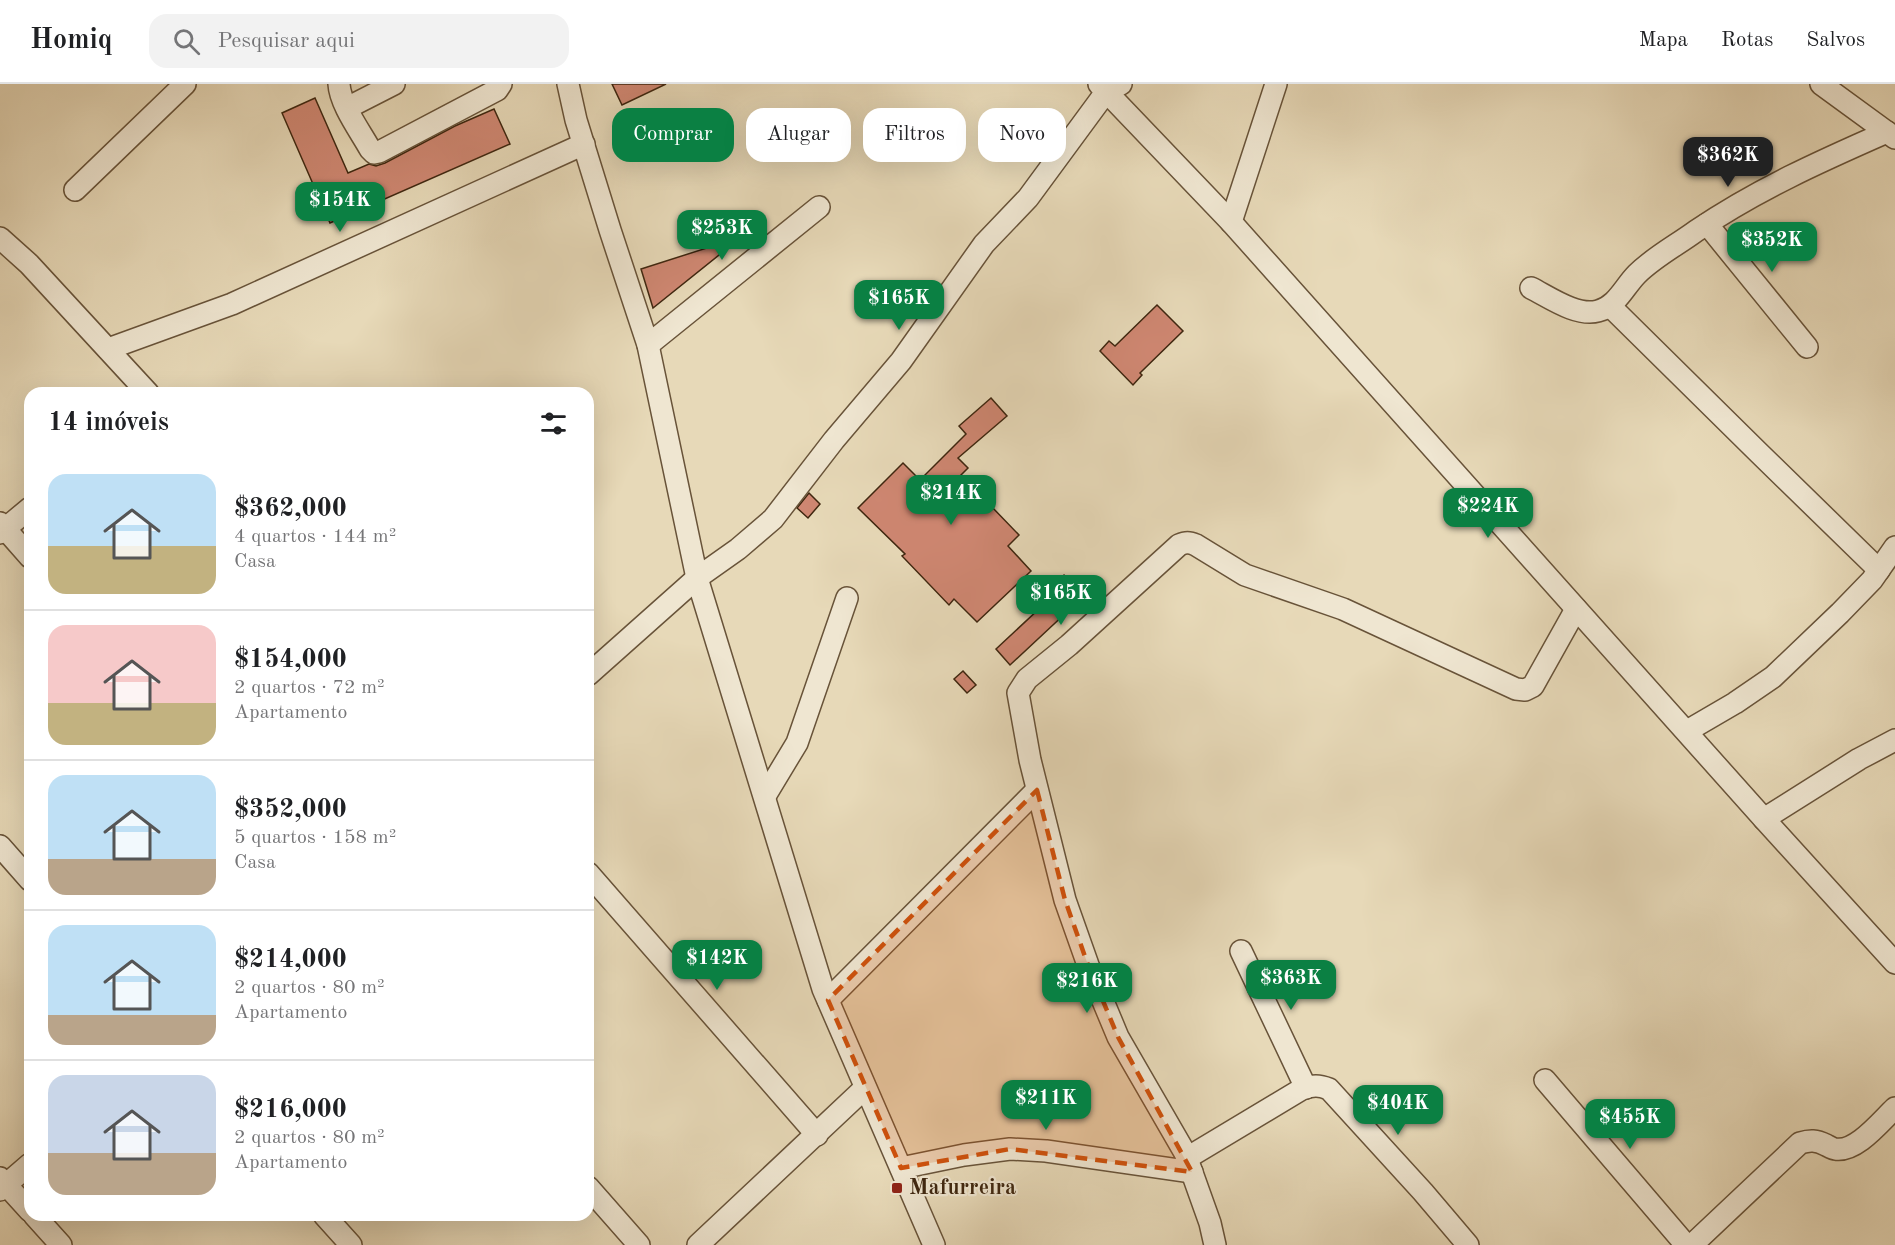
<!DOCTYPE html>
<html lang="pt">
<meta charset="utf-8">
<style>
:root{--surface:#fff;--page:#f2f2f2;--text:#202124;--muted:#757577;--line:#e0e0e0;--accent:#0b8043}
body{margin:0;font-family:"Old Standard TT",serif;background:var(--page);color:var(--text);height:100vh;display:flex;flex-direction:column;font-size:22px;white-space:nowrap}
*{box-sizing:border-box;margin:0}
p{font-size:20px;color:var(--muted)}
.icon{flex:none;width:33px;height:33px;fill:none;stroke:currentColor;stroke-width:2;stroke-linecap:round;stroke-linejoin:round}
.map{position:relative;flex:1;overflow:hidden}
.drawer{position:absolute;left:24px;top:303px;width:570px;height:834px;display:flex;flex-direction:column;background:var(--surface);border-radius:18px;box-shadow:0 6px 24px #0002}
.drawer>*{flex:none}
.top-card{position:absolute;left:612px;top:24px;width:570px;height:54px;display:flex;gap:12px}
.price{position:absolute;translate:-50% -51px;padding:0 14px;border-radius:12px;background:var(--accent);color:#fff;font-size:20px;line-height:39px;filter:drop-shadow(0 2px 3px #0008)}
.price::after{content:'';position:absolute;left:50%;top:36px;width:18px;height:14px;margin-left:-9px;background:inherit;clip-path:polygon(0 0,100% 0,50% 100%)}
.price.selected{background:#222;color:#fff}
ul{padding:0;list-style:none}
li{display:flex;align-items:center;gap:18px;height:150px;padding:0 24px}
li+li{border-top:2px solid var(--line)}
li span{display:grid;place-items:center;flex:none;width:168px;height:120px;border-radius:18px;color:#555}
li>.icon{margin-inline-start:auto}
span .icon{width:72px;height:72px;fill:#fffc;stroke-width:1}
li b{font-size:26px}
h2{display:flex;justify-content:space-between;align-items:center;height:72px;padding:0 24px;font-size:26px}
.chip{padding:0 21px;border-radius:18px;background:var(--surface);box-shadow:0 6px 24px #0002;font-size:21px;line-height:54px}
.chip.selected{background:var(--accent);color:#fff}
header{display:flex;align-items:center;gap:36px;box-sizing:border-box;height:84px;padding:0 30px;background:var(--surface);border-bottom:2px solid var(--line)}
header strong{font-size:28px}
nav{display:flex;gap:33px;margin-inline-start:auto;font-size:21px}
.search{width:420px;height:54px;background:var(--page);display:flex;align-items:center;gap:15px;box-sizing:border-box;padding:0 21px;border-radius:18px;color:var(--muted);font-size:22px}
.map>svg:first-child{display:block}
.building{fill:#cf8772;stroke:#3e260f;stroke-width:1.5}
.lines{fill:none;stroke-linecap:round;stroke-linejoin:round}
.minor-casing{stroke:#685339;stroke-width:24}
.minor{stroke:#efe6d1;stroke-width:21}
.marked{fill:#ce510c;fill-opacity:0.2;stroke:#ce510c;stroke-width:4.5;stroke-dasharray:12 8;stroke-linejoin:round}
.poi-dot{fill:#8f2418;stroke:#efe6d1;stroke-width:2}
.labels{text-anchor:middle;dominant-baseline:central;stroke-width:4.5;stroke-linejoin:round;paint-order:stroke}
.poi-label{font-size:22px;font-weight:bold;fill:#3e260f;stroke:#efe6d1;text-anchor:start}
</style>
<header>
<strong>Homiq</strong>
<div class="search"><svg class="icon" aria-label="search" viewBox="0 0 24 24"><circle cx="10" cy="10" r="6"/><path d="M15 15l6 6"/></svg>Pesquisar aqui</div>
<nav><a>Mapa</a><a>Rotas</a><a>Salvos</a></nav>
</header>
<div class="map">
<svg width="1895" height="1161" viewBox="0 0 1895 1161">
<rect width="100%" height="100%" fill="#e7d9b8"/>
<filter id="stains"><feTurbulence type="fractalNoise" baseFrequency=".00333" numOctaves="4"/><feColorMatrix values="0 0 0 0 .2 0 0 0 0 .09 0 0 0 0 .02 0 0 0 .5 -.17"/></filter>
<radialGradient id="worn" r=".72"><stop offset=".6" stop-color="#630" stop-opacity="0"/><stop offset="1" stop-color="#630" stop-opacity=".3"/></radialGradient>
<!-- building -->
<g class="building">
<polygon points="612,0 666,0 622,21"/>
<polygon points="315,14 348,89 369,80 376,82 385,79 455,42 494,25 510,60 330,139 282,29"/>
<polygon points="738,154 739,155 653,224 641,185"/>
<polygon points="1157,221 1183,247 1140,289 1142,291 1133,301 1100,267 1109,257 1115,262"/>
<polygon points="991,314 1007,332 958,374 968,384 961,391 1019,451 1008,462 1031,487 977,538 954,515 949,521 902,472 905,470 858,424 903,379 920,396 966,350 959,342"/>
<polygon points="809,409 820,420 808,434 797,424"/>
<polygon points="1064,491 1084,512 1010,581 996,565 1055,510 1050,505"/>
<polygon points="963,587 976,601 967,609 954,595"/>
</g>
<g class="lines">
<!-- minor casing -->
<g class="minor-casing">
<g id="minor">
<path d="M339 0C340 20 360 47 370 65L374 69 379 68 497 6 501 0"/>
<polyline points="568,0 576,36 610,146 648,261 697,494 823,905 934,1161"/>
<polyline points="1099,0 1231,138 1764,735 1895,879"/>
<polyline points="1821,0 1895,54"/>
<polyline points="347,24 394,0"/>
<polyline points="75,106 185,0"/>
<polyline points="1231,138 1276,0"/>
<polyline points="1707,140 1807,263"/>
<polyline points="0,154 29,180 148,309"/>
<path d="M1531 204C1549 213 1577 233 1598 227 1617 222 1624 203 1637 190 1654 173 1677 161 1696 147 1756 106 1821 77 1887 48"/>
<polyline points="1610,222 1759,369 1879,486"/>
<polyline points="648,261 819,123"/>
<polyline points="108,265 232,220 584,60"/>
<polyline points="0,439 30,473"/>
<polyline points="0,449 30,424"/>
<polyline points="588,591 697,494 738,465 773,435 834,356 901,277 984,160 1028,114 1106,8 1121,0"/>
<polyline points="1687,647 1735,619 1773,593 1840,529 1872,496 1895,463"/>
<polyline points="765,712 797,659 847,514"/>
<polyline points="1764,735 1859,675 1895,656"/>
<polyline points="0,762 30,796"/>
<polyline points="588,789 817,1051"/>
<polyline points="1241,867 1306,1004"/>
<polyline points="828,916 1037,706"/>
<polyline points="1545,996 1686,1161"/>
<path d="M1187 1074 1302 1005C1313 1001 1319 1001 1329 1005L1423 1108 1468 1161"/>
<polyline points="901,1084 964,1071 1010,1065 1046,1067 1192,1088"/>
<polyline points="0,1094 30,1127"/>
<polyline points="588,1103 639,1161"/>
<polyline points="0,1106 30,1080"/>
<polyline points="34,1131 61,1161"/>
<polyline points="324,1131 351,1161"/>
<polyline points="698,1161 865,1004"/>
<path d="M1215 1161 1210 1139 1185 1069 1118 953 1088 881 1065 816 1030 676 1018 609 1027 595 1069 561 1179 461C1186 458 1189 458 1196 461L1245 491 1343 525 1516 605 1525 606 1533 602 1576 525"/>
<path d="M1692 1161 1800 1059C1810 1056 1816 1056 1826 1061 1828 1062 1833 1065 1835 1065 1856 1069 1881 1037 1895 1024"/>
</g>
</g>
<!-- minor -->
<use href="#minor" class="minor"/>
</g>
<!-- marked area -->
<path class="marked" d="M1037 706 1065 816 1088 881 1118 953 1192 1088 1010 1065 901 1084 828 916Z"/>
<!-- markers -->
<rect class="poi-dot" x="891" y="1098" width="12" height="12" rx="3"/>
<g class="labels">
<!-- poi labels -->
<g class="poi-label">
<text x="909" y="1104">Mafurreira</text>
</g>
</g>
<rect width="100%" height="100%" filter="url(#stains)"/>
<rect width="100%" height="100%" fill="url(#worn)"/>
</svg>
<b class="price selected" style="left:1728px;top:104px">$362K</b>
<b class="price" style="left:340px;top:149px">$154K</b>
<b class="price" style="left:722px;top:177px">$253K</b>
<b class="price" style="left:1772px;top:189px">$352K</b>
<b class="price" style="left:899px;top:247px">$165K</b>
<b class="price" style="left:951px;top:442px">$214K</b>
<b class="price" style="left:1488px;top:455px">$224K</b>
<b class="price" style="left:1061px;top:542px">$165K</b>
<b class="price" style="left:717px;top:907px">$142K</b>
<b class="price" style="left:1291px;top:927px">$363K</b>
<b class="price" style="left:1087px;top:930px">$216K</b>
<b class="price" style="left:1046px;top:1047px">$211K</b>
<b class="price" style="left:1398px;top:1052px">$404K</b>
<b class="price" style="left:1630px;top:1066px">$455K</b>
<div class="top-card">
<a class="chip selected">Comprar</a>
<a class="chip">Alugar</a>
<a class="chip">Filtros</a>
<a class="chip">Novo</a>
</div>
<section class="drawer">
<h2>14 imóveis<svg class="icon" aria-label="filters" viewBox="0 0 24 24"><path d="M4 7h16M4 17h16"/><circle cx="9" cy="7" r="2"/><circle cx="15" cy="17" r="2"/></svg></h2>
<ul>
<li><span style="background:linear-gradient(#bfe0f5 60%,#c2b280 0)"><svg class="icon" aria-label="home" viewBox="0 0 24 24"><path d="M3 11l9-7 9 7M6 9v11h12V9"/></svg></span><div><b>$362,000</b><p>4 quartos · 144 m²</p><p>Casa</p></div></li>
<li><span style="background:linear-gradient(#f6c9c9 65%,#c2b280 0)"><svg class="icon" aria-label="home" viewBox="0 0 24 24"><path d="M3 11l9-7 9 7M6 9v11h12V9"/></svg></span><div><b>$154,000</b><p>2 quartos · 72 m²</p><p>Apartamento</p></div></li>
<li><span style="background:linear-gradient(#bfe0f5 70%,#b9a48a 0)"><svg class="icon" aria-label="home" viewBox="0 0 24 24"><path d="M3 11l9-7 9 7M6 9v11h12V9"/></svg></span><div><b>$352,000</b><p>5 quartos · 158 m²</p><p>Casa</p></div></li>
<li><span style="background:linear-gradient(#bfe0f5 75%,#b9a48a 0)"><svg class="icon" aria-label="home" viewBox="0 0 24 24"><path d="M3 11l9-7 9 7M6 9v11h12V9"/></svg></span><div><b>$214,000</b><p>2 quartos · 80 m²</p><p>Apartamento</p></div></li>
<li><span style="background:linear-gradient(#c9d6e8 65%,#b9a48a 0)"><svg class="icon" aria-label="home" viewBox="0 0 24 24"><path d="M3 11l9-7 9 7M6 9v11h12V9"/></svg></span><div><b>$216,000</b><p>2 quartos · 80 m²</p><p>Apartamento</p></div></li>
</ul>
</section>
</div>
